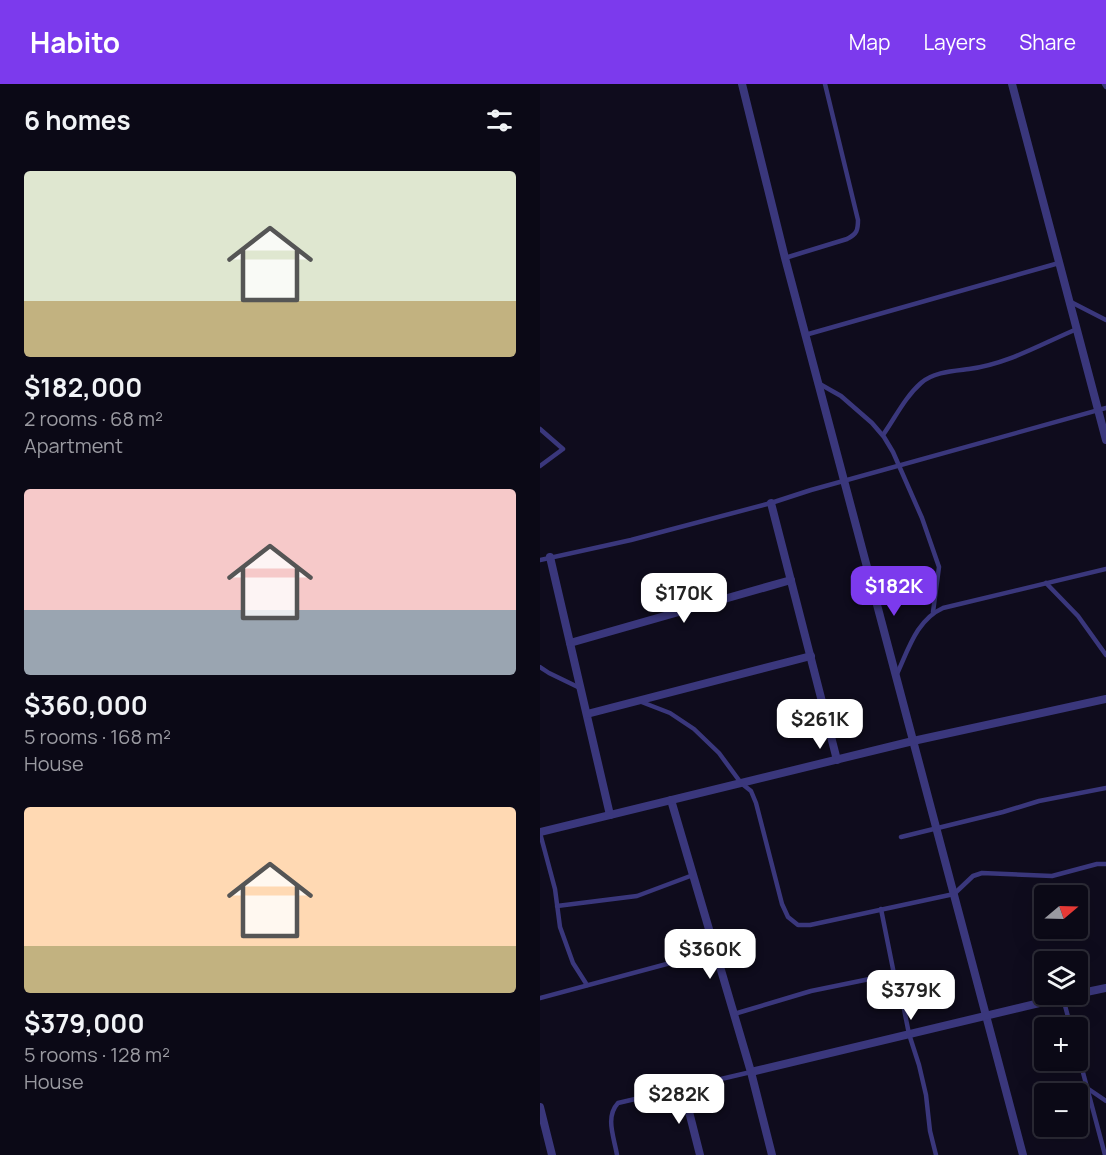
<!DOCTYPE html>
<meta charset="utf-8">
<style>
:root{--surface:#0b0916;--page:#191723;--text:#f1f3f6;--muted:#9a9aa1;--line:#2b2a35;--accent:#7c3aed}
body{margin:0;font-family:Manrope,sans-serif;background:var(--page);color:var(--text);height:100vh;display:flex;flex-direction:column;font-size:22px;white-space:nowrap}
*{box-sizing:border-box;margin:0}
p{font-size:20px;color:var(--muted)}
.icon{flex:none;width:33px;height:33px;fill:none;stroke:currentColor;stroke-width:2;stroke-linecap:round;stroke-linejoin:round}
.map{position:relative;flex:1;overflow:hidden}
.side{display:flex;flex-direction:column;background:var(--surface);width:540px}
.side>*{flex:none}
.needle{width:39px;rotate:71deg}
.tools{position:absolute;left:494px;top:801px;display:grid;gap:12px}
.tools a{display:grid;place-items:center;width:54px;height:54px;border-radius:6px;background:var(--surface);box-shadow:0 6px 24px #0002,0 0 0 2px var(--line);font-size:30px}
.price{position:absolute;translate:-50% -51px;padding:0 14px;border-radius:12px;background:#fff;color:#222;font-size:20px;line-height:39px;filter:drop-shadow(0 2px 3px #0008)}
.price::after{content:'';position:absolute;left:50%;top:36px;width:18px;height:14px;margin-left:-9px;background:inherit;clip-path:polygon(0 0,100% 0,50% 100%)}
.price.on{background:var(--accent);color:#fff}
ul{padding:0;list-style:none}
li{display:grid;align-content:center;gap:12px;height:318px;padding:0 24px}
li span{display:grid;place-items:center;height:186px;border-radius:6px;color:#555}
li>.icon{margin-inline-start:auto}
span .icon{width:108px;height:108px;fill:#fffc;stroke-width:1}
li b{font-size:26px}
h2{display:flex;justify-content:space-between;align-items:center;height:72px;padding:0 24px;font-size:26px}
header{display:flex;align-items:center;gap:36px;box-sizing:border-box;height:84px;padding:0 30px;background:var(--accent);color:#fff}
header strong{font-size:28px}
nav{display:flex;gap:33px;margin-inline-start:auto;font-size:21px}
main{display:flex;flex:1;min-height:0}
.map>svg:first-child{display:block}
.lines{fill:none;stroke-linecap:round;stroke-linejoin:round}
.lane{stroke:#3a377c;stroke-width:4.5}
.street{stroke:#3a377c;stroke-width:8}
</style>
<header>
<strong>Habito</strong>
<nav><a>Map</a><a>Layers</a><a>Share</a></nav>
</header>
<main>
<section class="side">
<h2>6 homes<svg class="icon" aria-label="filters" viewBox="0 0 24 24"><path d="M4 7h16M4 17h16"/><circle cx="9" cy="7" r="2"/><circle cx="15" cy="17" r="2"/></svg></h2>
<ul>
<li><span style="background:linear-gradient(#dfe7d0 70%,#c2b280 0)"><svg class="icon" aria-label="home" viewBox="0 0 24 24"><path d="M3 11l9-7 9 7M6 9v11h12V9"/></svg></span><div><b>$182,000</b><p>2 rooms · 68 m²</p><p>Apartment</p></div></li>
<li><span style="background:linear-gradient(#f6c9c9 65%,#9aa5b1 0)"><svg class="icon" aria-label="home" viewBox="0 0 24 24"><path d="M3 11l9-7 9 7M6 9v11h12V9"/></svg></span><div><b>$360,000</b><p>5 rooms · 168 m²</p><p>House</p></div></li>
<li><span style="background:linear-gradient(#ffd9b3 75%,#c2b280 0)"><svg class="icon" aria-label="home" viewBox="0 0 24 24"><path d="M3 11l9-7 9 7M6 9v11h12V9"/></svg></span><div><b>$379,000</b><p>5 rooms · 128 m²</p><p>House</p></div></li>
</ul>
</section>
<div class="map">
<svg width="566" height="1071" viewBox="0 0 566 1071">
<rect width="100%" height="100%" fill="#0f0c1d"/>
<g class="lines">
<!-- lane -->
<g class="lane">
<polyline points="564,0 566,3"/>
<path d="M245 174 307 155C317 150 318 146 318 136L285 0"/>
<polyline points="529,217 566,236"/>
<polyline points="265,251 519,179"/>
<polyline points="278,299 301,312 332,339 344,353 353,368 382,434 399,483 393,528"/>
<polyline points="0,345 23,365 0,382"/>
<path d="M343 351C355 334 365 313 381 299 393 288 413 287 429 285 468 280 501 260 537 245"/>
<polyline points="0,476 91,456 231,419 271,406 566,324"/>
<polyline points="506,499 538,532 566,571"/>
<polyline points="0,583 9,589 40,604"/>
<path d="M356 592C368 567 376 536 403 524L566 485"/>
<polyline points="99,617 130,629 154,645 179,669 201,699 211,707 216,719 242,820 248,833 258,841 270,841 414,810 433,792 442,789 512,792 557,780 566,780"/>
<polyline points="0,749 15,805 20,843 33,879 47,901"/>
<polyline points="361,753 463,728 499,717 566,704"/>
<polyline points="17,822 97,812 153,791"/>
<polyline points="341,825 354,890 361,910 369,950 379,981 386,1011 390,1047 396,1071"/>
<polyline points="0,914 175,867"/>
<polyline points="523,914 531,944"/>
<polyline points="194,930 271,907 354,890"/>
<polyline points="537,966 565,1071"/>
<polyline points="547,1004 566,1017"/>
<path d="M77 1071C74 1053 65 1033 78 1019L211 988"/>
</g>
<!-- street -->
<g class="street">
<polyline points="202,0 245,174 483,1071"/>
<polyline points="472,0 566,356"/>
<polyline points="231,419 297,676"/>
<polyline points="10,473 70,731"/>
<polyline points="30,559 251,496"/>
<polyline points="47,630 271,572"/>
<polyline points="131,716 211,988 232,1071"/>
<polyline points="0,748 373,657 566,615"/>
<polyline points="537,910 566,904"/>
<polyline points="211,988 537,910"/>
<polyline points="143,1004 160,1071"/>
<polyline points="0,1023 12,1071"/>
</g>
</g>
</svg>
<div class="tools">
<a><svg class="needle" viewBox="-14 -14 28 28"><path d="M0-13l5 13h-10z" fill="#e53935"/><path d="M0 13l5-13h-10z" fill="#9a9aa1"/></svg></a>
<a><svg class="icon" aria-label="layers" viewBox="0 0 24 24"><path d="M12 4l9 5-9 5-9-5zM3 14l9 5 9-5"/></svg></a>
<a>+</a>
<a>−</a>
</div>
<b class="price on" style="left:354px;top:533px">$182K</b>
<b class="price" style="left:144px;top:540px">$170K</b>
<b class="price" style="left:280px;top:666px">$261K</b>
<b class="price" style="left:170px;top:896px">$360K</b>
<b class="price" style="left:371px;top:937px">$379K</b>
<b class="price" style="left:139px;top:1041px">$282K</b>
</div>
</main>
